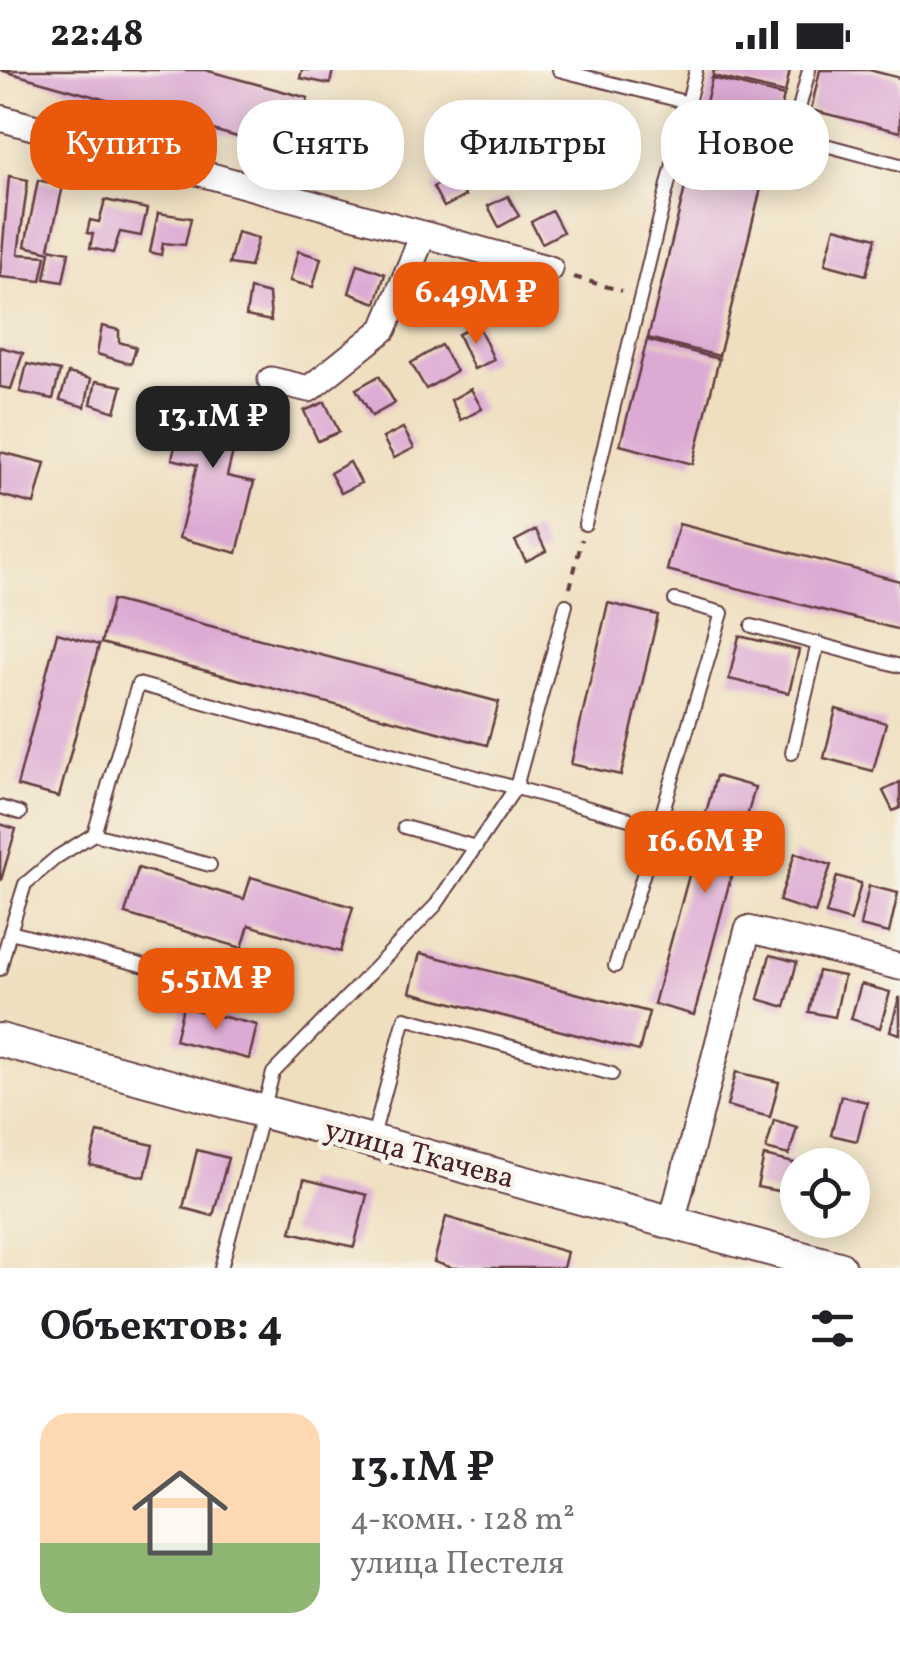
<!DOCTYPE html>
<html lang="ru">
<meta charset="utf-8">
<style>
:root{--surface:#fff;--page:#f6f6f6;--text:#202124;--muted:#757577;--line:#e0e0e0;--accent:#ea580c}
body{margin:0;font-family:Vollkorn,serif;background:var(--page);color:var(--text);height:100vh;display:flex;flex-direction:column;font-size:38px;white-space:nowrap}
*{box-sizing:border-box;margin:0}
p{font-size:32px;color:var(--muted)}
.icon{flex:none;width:55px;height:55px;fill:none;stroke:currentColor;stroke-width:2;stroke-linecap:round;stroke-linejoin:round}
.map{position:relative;height:1198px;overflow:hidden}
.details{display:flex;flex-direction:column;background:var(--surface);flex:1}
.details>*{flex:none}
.hud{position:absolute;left:30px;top:30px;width:840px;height:90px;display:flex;gap:20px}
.fabs{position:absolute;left:780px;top:1078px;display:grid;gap:20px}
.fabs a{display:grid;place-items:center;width:90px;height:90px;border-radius:50%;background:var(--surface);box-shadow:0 5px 25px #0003;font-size:50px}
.price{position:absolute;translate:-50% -85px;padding:0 22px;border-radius:20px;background:var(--accent);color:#fff;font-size:32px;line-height:65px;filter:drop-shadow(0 2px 5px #0008)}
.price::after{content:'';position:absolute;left:50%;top:60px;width:30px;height:22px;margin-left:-15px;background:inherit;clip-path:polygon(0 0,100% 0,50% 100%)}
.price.active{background:#222;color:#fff}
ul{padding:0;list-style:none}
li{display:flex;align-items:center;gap:30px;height:250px;padding:0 40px}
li+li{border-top:2px solid var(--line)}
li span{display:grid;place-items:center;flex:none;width:280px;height:200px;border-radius:30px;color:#555}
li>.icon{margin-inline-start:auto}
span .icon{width:120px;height:120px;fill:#fffc;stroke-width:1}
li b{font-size:42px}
h2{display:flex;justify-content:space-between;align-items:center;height:120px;padding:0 40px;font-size:42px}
.chip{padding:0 35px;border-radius:40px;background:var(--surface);box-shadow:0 5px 25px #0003;font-size:35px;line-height:90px}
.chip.active{background:var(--accent);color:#fff}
.status{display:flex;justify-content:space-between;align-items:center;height:70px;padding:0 50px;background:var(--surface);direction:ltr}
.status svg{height:28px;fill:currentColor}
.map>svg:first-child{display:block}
.building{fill:#ddaad4}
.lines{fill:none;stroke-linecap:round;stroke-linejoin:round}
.service-casing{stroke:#633c41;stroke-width:16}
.minor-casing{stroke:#633c41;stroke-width:29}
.tertiary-casing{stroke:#633c41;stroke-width:36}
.path{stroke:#633c41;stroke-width:4;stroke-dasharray:8 8;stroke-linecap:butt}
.service{stroke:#fff;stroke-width:12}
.minor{stroke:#fff;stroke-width:25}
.tertiary{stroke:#fff;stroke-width:32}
.labels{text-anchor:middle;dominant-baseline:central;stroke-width:9;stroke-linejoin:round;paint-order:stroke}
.street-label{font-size:30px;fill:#4a1f2b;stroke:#f7f3e8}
</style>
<div class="status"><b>22:48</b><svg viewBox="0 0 49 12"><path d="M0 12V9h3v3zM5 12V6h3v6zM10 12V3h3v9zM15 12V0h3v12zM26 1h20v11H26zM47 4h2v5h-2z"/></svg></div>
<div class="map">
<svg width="900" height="1198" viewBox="0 0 900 1198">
<rect width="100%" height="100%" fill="#f7f3e8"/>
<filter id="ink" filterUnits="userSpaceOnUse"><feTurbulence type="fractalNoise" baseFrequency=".01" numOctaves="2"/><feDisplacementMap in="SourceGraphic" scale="20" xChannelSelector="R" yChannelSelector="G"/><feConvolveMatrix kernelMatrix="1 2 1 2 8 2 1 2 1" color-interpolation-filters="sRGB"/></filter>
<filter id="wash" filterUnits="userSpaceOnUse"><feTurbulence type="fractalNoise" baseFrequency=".0048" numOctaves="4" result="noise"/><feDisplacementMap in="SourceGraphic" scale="40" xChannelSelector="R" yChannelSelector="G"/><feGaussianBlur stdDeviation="2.25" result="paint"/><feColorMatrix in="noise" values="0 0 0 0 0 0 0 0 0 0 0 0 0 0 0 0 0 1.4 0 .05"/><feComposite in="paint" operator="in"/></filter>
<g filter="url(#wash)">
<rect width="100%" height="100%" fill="#efdfbf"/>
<g id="blocks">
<!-- building -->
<g class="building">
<polygon points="0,0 205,0 308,28 294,83"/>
<polygon points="302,0 333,0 330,14 300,8"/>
<polygon points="714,0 790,0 785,23 713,6"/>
<polygon points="820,0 869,0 900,8 900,62 811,40"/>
<polygon points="712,8 784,26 719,286 648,268"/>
<polygon points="9,106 28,110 18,184 46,186 41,211 0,207"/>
<polygon points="454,106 465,126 444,137 433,117"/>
<polygon points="38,110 63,116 49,178 69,182 63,212 45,209 50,182 25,176"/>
<polygon points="508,126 519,146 499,157 488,136"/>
<polygon points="105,130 147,139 141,166 120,162 113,183 90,178 93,164 87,163 90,150 99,152"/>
<polygon points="552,141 563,162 542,173 531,152"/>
<polygon points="158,143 191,148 185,175 163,173 161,185 150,182"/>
<polygon points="835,157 876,168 866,205 825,194"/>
<polygon points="237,162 258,168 250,197 229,194"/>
<polygon points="298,181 321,188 313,217 290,211"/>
<polygon points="358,194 385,204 376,233 349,223"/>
<polygon points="250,219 269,224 271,251 246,246"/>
<polygon points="478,255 494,290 474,299 458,264"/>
<polygon points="102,256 119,260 119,272 136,277 131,294 97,284"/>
<polygon points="647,270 719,289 693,394 620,375"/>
<polygon points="441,275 456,301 426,319 411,293"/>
<polygon points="0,277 23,283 11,319 0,317"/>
<polygon points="27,294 60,301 53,329 20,322"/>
<polygon points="68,303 91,309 85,337 60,330"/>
<polygon points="379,306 395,333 372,346 356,319"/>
<polygon points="96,311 122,316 115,342 91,334"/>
<polygon points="189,318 245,332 227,406 254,412 237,483 179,468 197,395 172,389"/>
<polygon points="471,319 482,339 461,350 451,330"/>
<polygon points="325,332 339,362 318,371 304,341"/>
<polygon points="403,358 414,378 394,388 383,368"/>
<polygon points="0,382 45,393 34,434 0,425"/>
<polygon points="350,392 361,413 341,423 330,403"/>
<polygon points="679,454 900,511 900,560 667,500"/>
<polygon points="536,460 546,481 526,491 515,471"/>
<polygon points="112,530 499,632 487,675 101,573"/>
<polygon points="608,533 658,545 621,705 571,694"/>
<polygon points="57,563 99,575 59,727 17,716"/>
<polygon points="739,566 799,580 789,623 729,609"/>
<polygon points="836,639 886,653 873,701 824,688"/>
<polygon points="716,706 755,717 694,945 654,934"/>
<polygon points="900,712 900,738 893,741 883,721"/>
<polygon points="0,754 16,759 1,810 0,810"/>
<polygon points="795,783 831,795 815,843 779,831"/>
<polygon points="138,798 244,829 251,807 353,837 340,882 249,855 242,878 125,844"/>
<polygon points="837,806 861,813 851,851 826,844"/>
<polygon points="869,816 898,823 889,863 860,856"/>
<polygon points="420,883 649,942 639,981 410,922"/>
<polygon points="770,885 797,892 785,937 758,929"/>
<polygon points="818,901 844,906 835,947 809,942"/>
<polygon points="861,914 890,922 880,958 851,949"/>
<polygon points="899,928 900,928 900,964 890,961"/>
<polygon points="183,937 257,955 249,989 175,970"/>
<polygon points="736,1002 779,1012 770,1047 727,1036"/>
<polygon points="841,1026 867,1032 857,1071 831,1065"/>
<polygon points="774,1050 797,1057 789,1085 766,1079"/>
<polygon points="98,1062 153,1075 145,1107 90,1095"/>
<polygon points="197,1080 228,1088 213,1146 183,1138"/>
<polygon points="764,1086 794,1093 788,1123 757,1117"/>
<polygon points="304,1109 367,1125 354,1177 291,1162"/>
<polygon points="446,1147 567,1182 563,1198 453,1198 434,1192"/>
</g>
</g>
</g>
<g filter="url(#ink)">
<use href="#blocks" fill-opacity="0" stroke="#633c41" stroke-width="2.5"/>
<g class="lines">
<!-- service casing -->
<g class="service-casing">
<g id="service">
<polyline points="559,0 689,33"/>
<polyline points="809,0 792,66 900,95"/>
<polyline points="585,454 696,0"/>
<polyline points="752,556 900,596"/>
<polyline points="792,683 818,573"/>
<polyline points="0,737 20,743"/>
<polyline points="404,757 476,777"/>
<polyline points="658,757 722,543 675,530"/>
<polyline points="94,764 210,795"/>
<polyline points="10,862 25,814 57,787 94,764 138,614 658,757 615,896"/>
<polyline points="0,899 10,862 257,924 270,901"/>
<polyline points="372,1070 405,948 612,1004"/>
<polyline points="221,1198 273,1003 436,835 516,717 566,535"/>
</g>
</g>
<!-- minor casing -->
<g class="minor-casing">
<g id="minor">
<polyline points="0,48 550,199"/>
<polyline points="271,310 309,319 384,259 423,165"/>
<polyline points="672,1151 748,859 900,897"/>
</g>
</g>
<!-- tertiary casing -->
<g class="tertiary-casing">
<polyline id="tertiary" points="0,970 839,1198"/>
</g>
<!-- path -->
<g class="path">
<polyline points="574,207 622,221"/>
<polyline points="570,518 582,469"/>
</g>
<!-- service -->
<use href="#service" class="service"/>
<!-- minor -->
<use href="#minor" class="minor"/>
<!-- tertiary -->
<use href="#tertiary" class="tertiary"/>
</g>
</g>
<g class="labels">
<!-- street labels -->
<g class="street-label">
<text transform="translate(419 1085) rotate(15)">улица Ткачева</text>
</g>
</g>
</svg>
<div class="fabs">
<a><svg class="icon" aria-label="locate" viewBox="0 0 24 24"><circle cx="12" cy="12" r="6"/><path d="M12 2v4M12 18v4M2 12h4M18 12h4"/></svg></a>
</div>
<b class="price" style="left:476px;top:277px">6.49M ₽</b>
<b class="price active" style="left:213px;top:401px">13.1M ₽</b>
<b class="price" style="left:705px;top:826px">16.6M ₽</b>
<b class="price" style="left:216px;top:963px">5.51M ₽</b>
<div class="hud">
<a class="chip active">Купить</a>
<a class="chip">Снять</a>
<a class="chip">Фильтры</a>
<a class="chip">Новое</a>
</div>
</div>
<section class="details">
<h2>Объектов: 4<svg class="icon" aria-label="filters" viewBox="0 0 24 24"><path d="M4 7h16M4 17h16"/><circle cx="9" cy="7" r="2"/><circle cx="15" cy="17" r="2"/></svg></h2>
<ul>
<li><span style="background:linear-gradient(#ffd9b3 65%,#8fb573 0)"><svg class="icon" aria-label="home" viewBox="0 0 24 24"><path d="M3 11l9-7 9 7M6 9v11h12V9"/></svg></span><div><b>13.1M ₽</b><p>4-комн. · 128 m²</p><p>улица Пестеля</p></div></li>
</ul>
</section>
